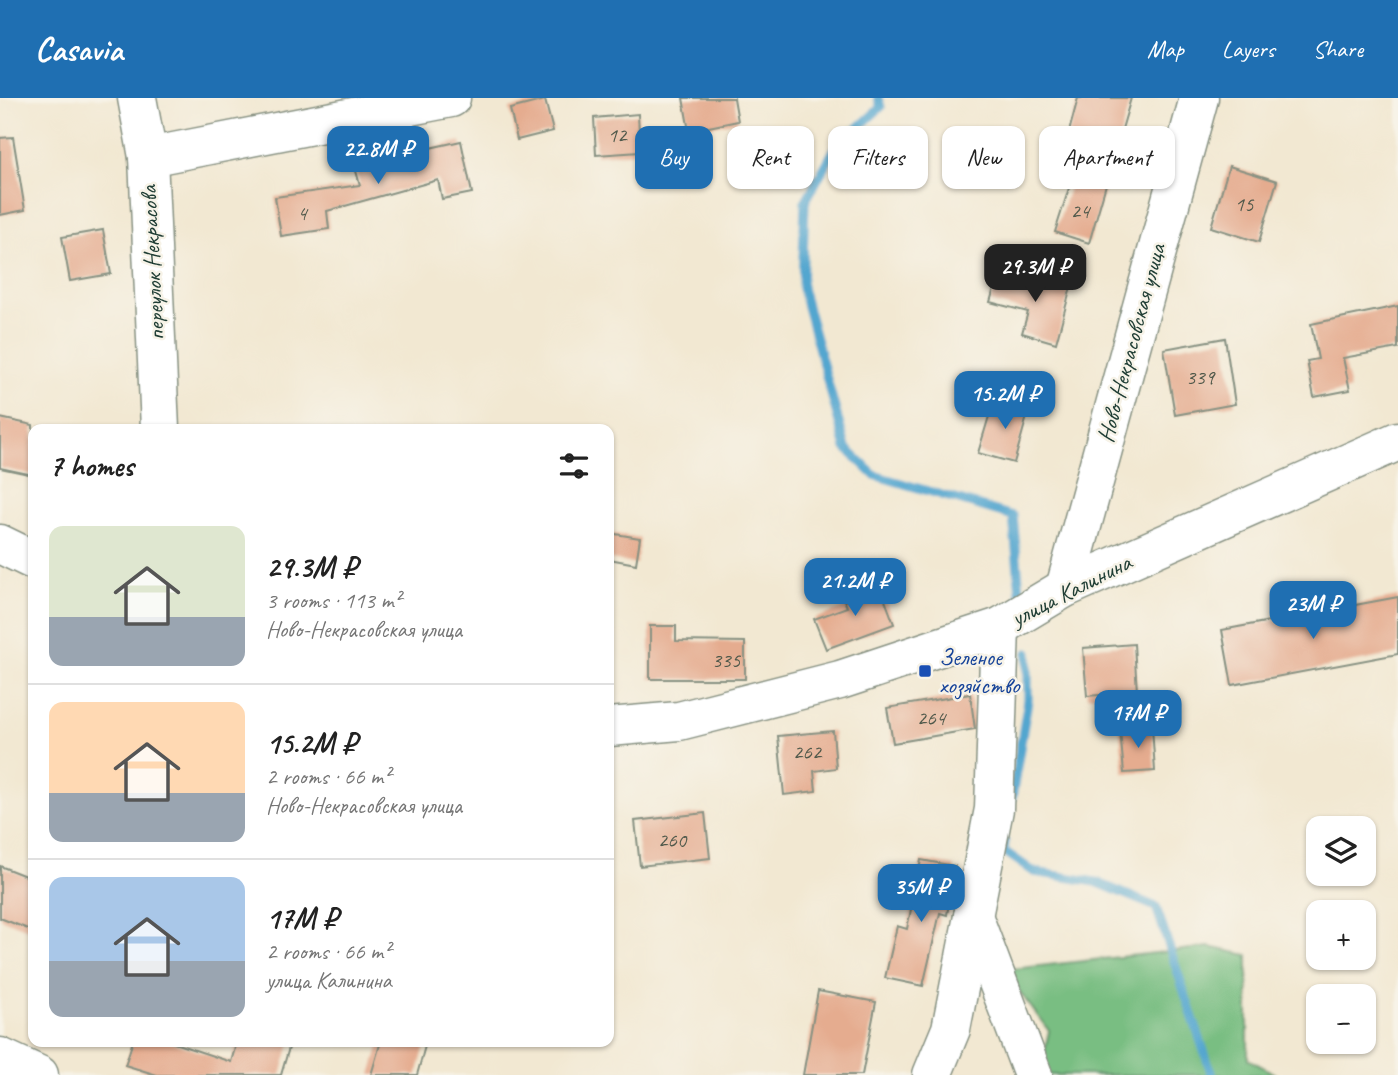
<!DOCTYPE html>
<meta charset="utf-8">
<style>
:root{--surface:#fff;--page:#f2f2f2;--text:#222;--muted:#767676;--line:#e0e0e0;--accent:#1f6fb2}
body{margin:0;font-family:Caveat,sans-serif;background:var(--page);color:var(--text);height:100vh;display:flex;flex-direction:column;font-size:26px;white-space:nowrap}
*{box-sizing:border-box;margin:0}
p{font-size:23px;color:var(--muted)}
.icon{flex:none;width:38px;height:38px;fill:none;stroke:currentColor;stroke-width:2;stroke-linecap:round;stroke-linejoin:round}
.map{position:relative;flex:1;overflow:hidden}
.side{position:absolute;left:28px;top:326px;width:586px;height:623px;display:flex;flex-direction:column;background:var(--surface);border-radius:14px;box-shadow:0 2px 5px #0004}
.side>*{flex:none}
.guide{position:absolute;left:635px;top:28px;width:656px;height:63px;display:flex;gap:14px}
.buttons{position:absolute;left:1306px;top:718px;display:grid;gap:14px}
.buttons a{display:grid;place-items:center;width:70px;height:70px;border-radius:14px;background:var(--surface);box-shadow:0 2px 5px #0004;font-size:35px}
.price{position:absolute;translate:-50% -60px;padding:0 16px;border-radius:14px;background:var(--accent);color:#fff;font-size:23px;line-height:46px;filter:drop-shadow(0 2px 4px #0008)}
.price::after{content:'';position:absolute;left:50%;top:42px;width:21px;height:16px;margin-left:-10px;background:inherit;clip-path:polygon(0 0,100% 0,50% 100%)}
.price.on{background:#222;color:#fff}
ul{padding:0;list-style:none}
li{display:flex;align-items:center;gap:21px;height:175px;padding:0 21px}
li+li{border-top:2px solid var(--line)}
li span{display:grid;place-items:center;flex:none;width:196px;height:140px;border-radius:14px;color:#555}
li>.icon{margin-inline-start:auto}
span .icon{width:84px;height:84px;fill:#fffc;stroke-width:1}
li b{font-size:30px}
h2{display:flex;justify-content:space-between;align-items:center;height:84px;padding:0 21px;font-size:30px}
.chip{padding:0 24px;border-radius:14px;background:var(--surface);box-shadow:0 2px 5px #0004;font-size:24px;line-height:63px}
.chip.on{background:var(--accent);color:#fff}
header{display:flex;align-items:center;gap:42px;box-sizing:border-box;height:98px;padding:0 35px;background:var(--accent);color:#fff}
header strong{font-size:33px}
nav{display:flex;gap:38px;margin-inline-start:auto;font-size:24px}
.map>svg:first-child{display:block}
.forest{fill:#79be82;stroke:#4c7e5b;stroke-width:2}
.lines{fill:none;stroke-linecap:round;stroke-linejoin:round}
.stream{stroke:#53a6cf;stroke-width:9}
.building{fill:#e5ac8f}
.minor-casing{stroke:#889283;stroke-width:41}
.minor{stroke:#fff;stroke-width:38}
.transit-dot{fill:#1a4fb4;stroke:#f7f3e8;stroke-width:2.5}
.labels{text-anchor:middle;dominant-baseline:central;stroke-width:5;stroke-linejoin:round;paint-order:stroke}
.number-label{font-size:21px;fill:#50594b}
.street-label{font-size:24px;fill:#1f3d34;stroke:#f7f3e8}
.transit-label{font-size:24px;fill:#164399;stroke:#f7f3e8;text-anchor:start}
</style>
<header>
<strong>Casavia</strong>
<nav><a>Map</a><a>Layers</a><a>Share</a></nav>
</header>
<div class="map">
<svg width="1398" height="977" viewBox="0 0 1398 977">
<rect width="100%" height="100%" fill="#f7f3e8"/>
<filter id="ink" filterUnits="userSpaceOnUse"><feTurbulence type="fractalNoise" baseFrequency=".0143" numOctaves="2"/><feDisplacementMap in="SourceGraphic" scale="14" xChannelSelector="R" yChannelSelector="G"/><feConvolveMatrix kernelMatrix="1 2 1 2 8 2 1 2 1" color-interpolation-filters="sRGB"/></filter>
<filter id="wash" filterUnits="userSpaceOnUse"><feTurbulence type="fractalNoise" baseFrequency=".00686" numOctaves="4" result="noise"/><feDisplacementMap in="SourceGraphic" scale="28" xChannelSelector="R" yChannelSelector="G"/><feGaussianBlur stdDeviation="1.57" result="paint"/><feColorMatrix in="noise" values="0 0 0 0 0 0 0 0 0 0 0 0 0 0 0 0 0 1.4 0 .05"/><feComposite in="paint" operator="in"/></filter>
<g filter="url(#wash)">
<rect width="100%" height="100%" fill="#f2e8d2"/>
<!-- forest -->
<polygon class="forest" points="1209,849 1248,857 1248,961 1277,977 1039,977 1049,933 1003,872"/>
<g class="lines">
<!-- stream -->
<g class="stream">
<polyline points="878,0 881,9 834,52 805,104 802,190 846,350 874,377 1013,418 1021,505"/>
<polyline points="1012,699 1028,602 1028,555"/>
<polyline points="1005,744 1004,753 1034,774 1096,784 1156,809 1212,977"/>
</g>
</g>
<g id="blocks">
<!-- building -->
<g class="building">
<polygon points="683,0 734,0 738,23 689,33"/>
<polygon points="1078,0 1131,0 1089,145 1055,134 1082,49 1066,45"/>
<polygon points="545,2 553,33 517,42 510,11"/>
<polygon points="638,16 640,54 596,57 594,20"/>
<polygon points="13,39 25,112 0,117 0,40"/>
<polygon points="461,43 472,95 442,101 438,82 327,113 329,131 281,138 275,99 360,87 354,66 393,55 394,58"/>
<polygon points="1229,68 1277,83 1259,144 1211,129"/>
<polygon points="103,132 111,176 70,183 62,139"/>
<polygon points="998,177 1034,187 1035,179 1071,189 1056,245 1022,235 1028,214 990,204"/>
<polygon points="1398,208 1398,250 1343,260 1350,292 1314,299 1307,263 1318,261 1311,226"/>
<polygon points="1225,240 1235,306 1175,317 1164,251"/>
<polygon points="1010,298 1031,304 1014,365 978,355 990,315 1003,319"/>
<polygon points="0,320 33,327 33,377 0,370"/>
<polygon points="609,435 640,440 636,466 609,461"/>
<polygon points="879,486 894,526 826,551 814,521 847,509 843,500"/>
<polygon points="1398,499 1398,556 1232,587 1222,532"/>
<polygon points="650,528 676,528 676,543 745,544 745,581 650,581"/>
<polygon points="1134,546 1137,594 1087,598 1083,550"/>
<polygon points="970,596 975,631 893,645 887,610"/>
<polygon points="1152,629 1155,673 1124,675 1120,632"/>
<polygon points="833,633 836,670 814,673 816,693 784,697 778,638"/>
<polygon points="705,715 710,760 640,768 635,723"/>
<polygon points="921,762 955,768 947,817 940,815 923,888 885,880 897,828 907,831"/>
<polygon points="0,768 33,781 33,833 0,820"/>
<polygon points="818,893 876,904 862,977 803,977"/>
<polygon points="133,943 168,943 231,964 237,943 291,943 281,977 157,977 125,967"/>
<polygon points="381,943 409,943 425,948 417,977 371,977"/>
</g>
</g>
</g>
<g filter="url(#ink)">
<use href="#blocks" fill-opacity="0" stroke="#889283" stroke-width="2"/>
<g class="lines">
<!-- minor casing -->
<g class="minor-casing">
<g id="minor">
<polyline points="137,0 148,59 160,331"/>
<polyline points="148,59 451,0"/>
<polyline points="0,446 33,462"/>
<polyline points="1065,490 1199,0"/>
<polyline points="609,629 679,623 840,582 1000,529 1065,490 1398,343"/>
<polyline points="973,818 1033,977"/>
<polyline points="0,959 39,977"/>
<polyline points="932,977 951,931 994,711 1000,529"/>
</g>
</g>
<!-- minor -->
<use href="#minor" class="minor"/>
</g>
</g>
<!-- markers -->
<rect class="transit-dot" x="918" y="566" width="14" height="14" rx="3.5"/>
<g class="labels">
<!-- number labels -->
<g class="number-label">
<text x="617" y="37">12</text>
<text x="1244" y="106">15</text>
<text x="1080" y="113">24</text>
<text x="302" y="115">4</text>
<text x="1200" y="279">339</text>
<text x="726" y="562">335</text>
<text x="931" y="620">264</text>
<text x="807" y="654">262</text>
<text x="672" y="742">260</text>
</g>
<!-- street labels -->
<g class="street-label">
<text transform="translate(152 165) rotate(-93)">переулок Некрасова</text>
<text transform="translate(1131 245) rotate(-75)">Ново-Некрасовская улица</text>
<text transform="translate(1071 492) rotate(-27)">улица Калинина</text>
</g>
<!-- transit labels -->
<g class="transit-label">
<text x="939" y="559">Зеленое<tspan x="939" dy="28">хозяйство</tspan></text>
</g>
</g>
</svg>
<div class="buttons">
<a><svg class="icon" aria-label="layers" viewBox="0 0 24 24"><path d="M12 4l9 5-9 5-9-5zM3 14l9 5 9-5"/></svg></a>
<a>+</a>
<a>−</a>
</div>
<b class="price" style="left:378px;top:88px">22.8M ₽</b>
<b class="price on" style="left:1035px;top:206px">29.3M ₽</b>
<b class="price" style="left:1005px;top:333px">15.2M ₽</b>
<b class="price" style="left:855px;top:520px">21.2M ₽</b>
<b class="price" style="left:1313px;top:543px">23M ₽</b>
<b class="price" style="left:1138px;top:652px">17M ₽</b>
<b class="price" style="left:921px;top:826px">35M ₽</b>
<div class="guide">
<a class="chip on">Buy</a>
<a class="chip">Rent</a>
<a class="chip">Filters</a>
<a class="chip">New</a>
<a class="chip">Apartment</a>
</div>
<section class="side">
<h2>7 homes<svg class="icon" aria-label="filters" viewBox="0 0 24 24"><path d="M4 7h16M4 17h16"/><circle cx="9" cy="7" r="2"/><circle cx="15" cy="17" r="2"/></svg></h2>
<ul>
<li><span style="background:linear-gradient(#dfe7d0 65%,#9aa5b1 0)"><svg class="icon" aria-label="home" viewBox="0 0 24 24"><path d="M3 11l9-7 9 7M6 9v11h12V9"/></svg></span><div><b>29.3M ₽</b><p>3 rooms · 113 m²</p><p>Ново-Некрасовская улица</p></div></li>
<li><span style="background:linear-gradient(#ffd9b3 65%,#9aa5b1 0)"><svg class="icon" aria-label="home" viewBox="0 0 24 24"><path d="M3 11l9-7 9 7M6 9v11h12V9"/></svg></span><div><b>15.2M ₽</b><p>2 rooms · 66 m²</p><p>Ново-Некрасовская улица</p></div></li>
<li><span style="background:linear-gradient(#a9c7e8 60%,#9aa5b1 0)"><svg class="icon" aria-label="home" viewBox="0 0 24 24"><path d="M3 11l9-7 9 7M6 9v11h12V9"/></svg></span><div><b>17M ₽</b><p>2 rooms · 66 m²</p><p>улица Калинина</p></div></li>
</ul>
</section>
</div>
